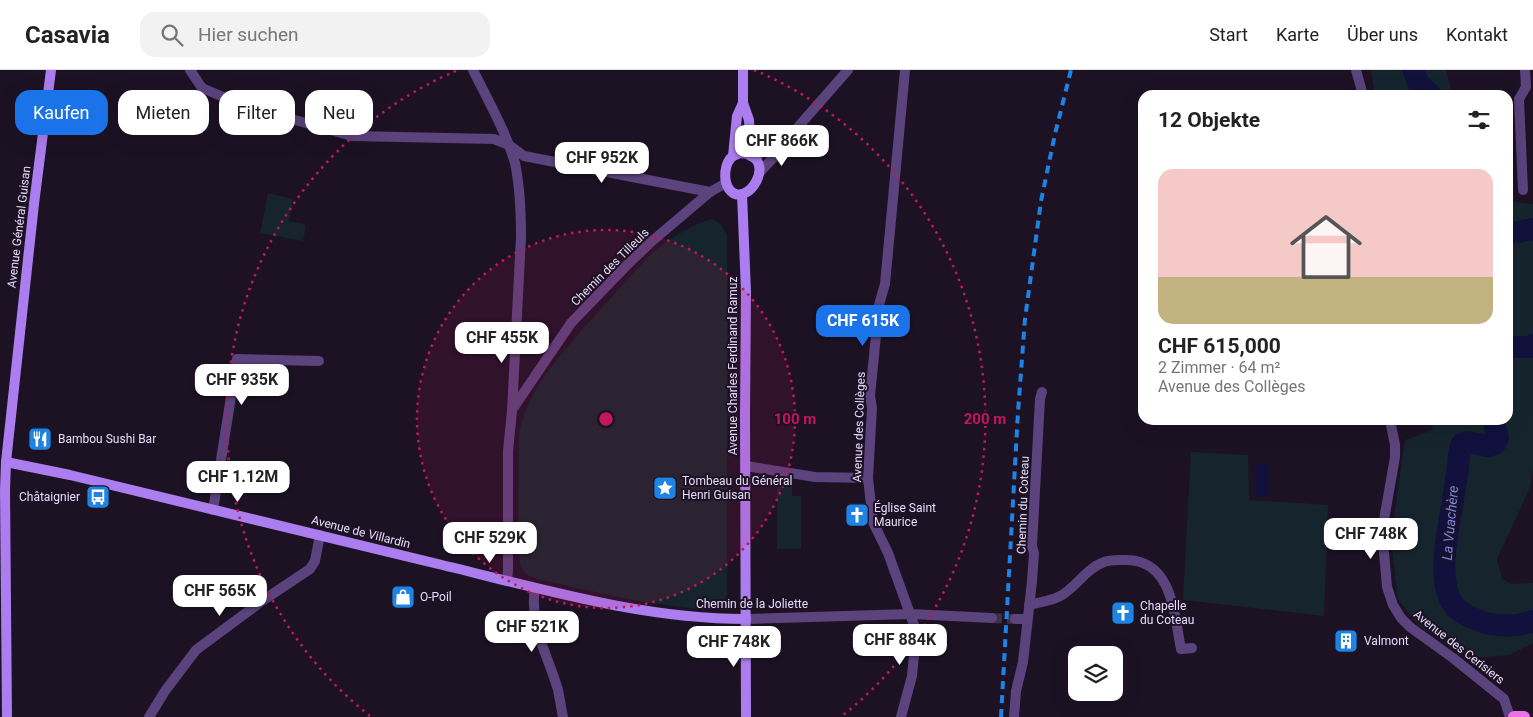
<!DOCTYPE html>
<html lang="de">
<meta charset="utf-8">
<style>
:root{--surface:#fff;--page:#f2f2f2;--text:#222;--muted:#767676;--line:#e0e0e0;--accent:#1a73e8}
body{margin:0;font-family:Roboto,sans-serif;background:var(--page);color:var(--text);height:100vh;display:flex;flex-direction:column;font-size:19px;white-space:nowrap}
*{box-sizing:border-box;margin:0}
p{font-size:16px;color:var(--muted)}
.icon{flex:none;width:28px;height:28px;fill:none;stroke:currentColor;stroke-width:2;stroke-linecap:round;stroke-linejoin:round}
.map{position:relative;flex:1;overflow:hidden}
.details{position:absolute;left:1138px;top:20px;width:375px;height:335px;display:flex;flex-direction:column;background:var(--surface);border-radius:15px;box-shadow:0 5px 20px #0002}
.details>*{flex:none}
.banner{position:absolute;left:15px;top:20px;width:475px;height:45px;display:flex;gap:10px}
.fabs{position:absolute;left:1068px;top:576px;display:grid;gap:10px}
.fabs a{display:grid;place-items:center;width:55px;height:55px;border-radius:10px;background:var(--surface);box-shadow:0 5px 20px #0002;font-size:25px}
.price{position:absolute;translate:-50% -42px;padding:0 11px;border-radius:10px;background:#fff;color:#222;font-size:16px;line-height:32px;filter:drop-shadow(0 1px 2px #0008)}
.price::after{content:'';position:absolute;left:50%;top:30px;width:15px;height:11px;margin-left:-8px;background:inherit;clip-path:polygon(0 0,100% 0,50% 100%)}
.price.current{background:var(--accent);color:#fff}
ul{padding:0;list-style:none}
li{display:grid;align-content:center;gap:10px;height:265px;padding:0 20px}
li span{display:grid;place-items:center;height:155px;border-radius:15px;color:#555}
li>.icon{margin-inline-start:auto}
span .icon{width:90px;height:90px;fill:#fffc;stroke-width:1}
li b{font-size:21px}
h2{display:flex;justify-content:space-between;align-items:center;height:60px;padding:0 20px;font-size:21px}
.tag{padding:0 18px;border-radius:15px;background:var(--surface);box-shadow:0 5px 20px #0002;font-size:18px;line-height:45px}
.tag.current{background:var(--accent);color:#fff}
header{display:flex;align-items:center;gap:30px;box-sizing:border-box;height:70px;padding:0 25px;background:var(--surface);border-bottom:1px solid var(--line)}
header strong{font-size:24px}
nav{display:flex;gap:28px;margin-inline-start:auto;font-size:18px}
.search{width:350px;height:45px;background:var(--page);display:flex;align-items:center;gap:12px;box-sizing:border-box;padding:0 18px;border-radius:15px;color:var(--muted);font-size:19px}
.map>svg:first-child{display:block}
.green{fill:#16252d}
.water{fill:#12113e}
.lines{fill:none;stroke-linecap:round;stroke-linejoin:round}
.river{stroke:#12113e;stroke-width:22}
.street-tunnel{stroke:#3b3044;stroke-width:10;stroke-dasharray:10 5;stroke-linecap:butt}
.street{stroke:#5b437d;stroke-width:10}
.secondary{stroke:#ab7dee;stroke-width:10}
.primary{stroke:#ec6feb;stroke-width:12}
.rail{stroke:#1e83e2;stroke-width:4;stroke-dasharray:8 6;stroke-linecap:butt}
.ring{fill:none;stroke:#c2185b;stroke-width:2.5;stroke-dasharray:2.5 5}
.labels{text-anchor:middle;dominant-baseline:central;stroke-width:4;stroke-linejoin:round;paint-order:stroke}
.street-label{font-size:12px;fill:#eadafa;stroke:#1c1224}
.poi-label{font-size:12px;fill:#eadafa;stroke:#1c1224;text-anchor:start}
.water-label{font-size:14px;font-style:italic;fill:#7587ed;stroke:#1c1224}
.centre{fill:#c2185b;stroke:#1c1224;stroke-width:2.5}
.ring-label{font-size:15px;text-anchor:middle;font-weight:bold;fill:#c2185b;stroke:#1c1224;stroke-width:4;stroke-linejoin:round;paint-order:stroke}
</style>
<header>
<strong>Casavia</strong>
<div class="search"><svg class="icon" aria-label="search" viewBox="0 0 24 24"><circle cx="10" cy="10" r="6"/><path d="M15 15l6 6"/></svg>Hier suchen</div>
<nav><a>Start</a><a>Karte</a><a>Über uns</a><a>Kontakt</a></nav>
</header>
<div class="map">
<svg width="1533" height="647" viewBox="0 0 1533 647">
<rect width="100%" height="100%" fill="#1c1224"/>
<!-- green -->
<g class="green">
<polygon points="1371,0 1446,0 1452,25 1375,25"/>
<polygon points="268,123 293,129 289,151 306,155 303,171 260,163"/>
<polygon points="1508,131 1533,134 1533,398 1530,418 1497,489 1502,509 1511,514 1533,513 1533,573 1509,585 1471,588 1419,556 1398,529 1391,469 1405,370 1432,360 1433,350 1508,350"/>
<path d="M712 149 721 154 727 165V524C725 530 722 535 716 538 706 542 692 538 681 537 632 531 585 520 537 509L529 506 524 502 520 494 518 466 519 363C527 325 550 297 575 268 590 251 605 234 621 217 633 204 645 189 658 178 676 165 691 155 712 149Z"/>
<polygon points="1191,382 1248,385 1249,430 1328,435 1324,546 1183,530"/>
<polygon points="777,411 792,411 792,426 801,426 801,479 777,479"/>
</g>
<!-- water -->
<polygon class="water" points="1256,395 1269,395 1268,426 1256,426"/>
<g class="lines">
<!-- river -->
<g class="river">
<polyline points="1413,0 1419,14 1431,25"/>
<polyline points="1508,164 1533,159"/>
<polyline points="1508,277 1530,277 1533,275"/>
<path d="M1493 350 1498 368 1495 374 1487 376 1468 372 1462 374C1458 383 1459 388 1458 396 1457 408 1454 419 1453 431 1448 459 1436 512 1454 536 1460 543 1472 548 1480 551 1496 557 1517 557 1533 551"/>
</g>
<!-- street-tunnel -->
<polyline class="street-tunnel" points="992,548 1015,549"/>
<!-- street -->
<g class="street">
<polyline points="190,0 202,18 233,31 263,41 352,66 494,69 509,75 524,86 710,122"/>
<path d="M473 0C487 28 507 64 515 93 520 117 521 142 521 167L512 341 508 381V501L507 511"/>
<polyline points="1356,0 1363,25"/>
<path d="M750 61C759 73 769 73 784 73"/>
<polyline points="753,87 781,74"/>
<polyline points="759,103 773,88 784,73 848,0"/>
<polyline points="1523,120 1519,29 1526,17 1525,0"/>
<polyline points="512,340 571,253 626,196 651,172 710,122 726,113"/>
<polyline points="1390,350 1395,375 1395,387 1384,450 1383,471 1387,517 1393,535 1401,548 1410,557 1453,588 1504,629 1510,647"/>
<polyline points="746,396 815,407 868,408"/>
<polyline points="213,440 237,289 319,291"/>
<path d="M535 518C529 556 548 585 558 620 560 629 561 638 563 647"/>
<path d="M1029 535C1039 532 1053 531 1062 525 1077 516 1087 498 1104 492 1110 489 1120 490 1127 490 1173 491 1174 545 1181 579L1192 578"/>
<polyline points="746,549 911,544 992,548"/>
<polyline points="1015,549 1027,549"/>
<polyline points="149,647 165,621 196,580 262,531 310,499 315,491 320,465"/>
<polyline points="901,647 912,606 915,575 914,555 888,483 873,452 868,408 872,338 870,326 879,235 885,214 905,0"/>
<polyline points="1014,647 1016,621 1023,592 1032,511 1034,483 1032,476 1040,329 1042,322"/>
</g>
<!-- secondary -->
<g class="secondary">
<polyline points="743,0 743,33 749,50 751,86"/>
<path d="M741 83C781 87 746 142 729 119 723 110 724 93 733 86 734 86 740 83 741 83Z"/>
<polyline points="733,86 737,46 743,33"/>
<polyline points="742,124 746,222 745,345 746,647"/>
<path d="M6 392 70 405C192 435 315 464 438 494 539 518 641 549 746 549"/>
<polyline points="7,647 5,420 6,392 34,134 51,0"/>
</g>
<!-- primary -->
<polyline class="primary" points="1514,647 1524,647"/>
<!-- rail -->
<polyline class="rail" points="1001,647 1018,342 1025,249 1041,131 1055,64 1071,0"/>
</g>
<!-- distance rings -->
<circle cx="606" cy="349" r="189" fill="#c2185b" fill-opacity=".12"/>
<g class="ring">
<circle cx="606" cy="349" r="189"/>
<path d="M370 646A379 379 0 0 1 458 0M754 0A379 379 0 0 1 842 646"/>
</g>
<!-- icons -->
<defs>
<g id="restaurant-square" transform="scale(1.25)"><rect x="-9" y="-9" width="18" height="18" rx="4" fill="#1e83e2" stroke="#1c1224"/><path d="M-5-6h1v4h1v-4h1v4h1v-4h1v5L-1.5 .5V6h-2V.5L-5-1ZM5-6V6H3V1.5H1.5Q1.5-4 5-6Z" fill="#fff"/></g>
<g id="sight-square" transform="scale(1.25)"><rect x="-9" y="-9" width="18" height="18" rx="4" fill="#1e83e2" stroke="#1c1224"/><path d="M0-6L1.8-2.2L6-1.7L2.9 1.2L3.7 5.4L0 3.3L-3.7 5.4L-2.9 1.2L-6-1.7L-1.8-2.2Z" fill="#fff"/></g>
<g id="bus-square" transform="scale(1.25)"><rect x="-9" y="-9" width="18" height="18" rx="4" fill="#1e83e2" stroke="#1c1224"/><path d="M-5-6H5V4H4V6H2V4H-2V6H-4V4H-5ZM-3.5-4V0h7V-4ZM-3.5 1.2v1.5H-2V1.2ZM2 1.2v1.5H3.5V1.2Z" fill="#fff"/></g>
<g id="church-square" transform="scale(1.25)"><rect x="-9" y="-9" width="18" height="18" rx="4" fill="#1e83e2" stroke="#1c1224"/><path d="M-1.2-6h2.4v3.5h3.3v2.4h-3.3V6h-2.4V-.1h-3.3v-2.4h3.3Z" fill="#fff"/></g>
<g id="shop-square" transform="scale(1.25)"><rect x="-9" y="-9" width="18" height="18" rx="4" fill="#1e83e2" stroke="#1c1224"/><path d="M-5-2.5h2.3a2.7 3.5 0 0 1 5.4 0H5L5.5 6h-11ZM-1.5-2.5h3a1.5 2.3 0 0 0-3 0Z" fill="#fff"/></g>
<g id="building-square" transform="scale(1.25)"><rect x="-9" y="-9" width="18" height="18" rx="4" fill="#1e83e2" stroke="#1c1224"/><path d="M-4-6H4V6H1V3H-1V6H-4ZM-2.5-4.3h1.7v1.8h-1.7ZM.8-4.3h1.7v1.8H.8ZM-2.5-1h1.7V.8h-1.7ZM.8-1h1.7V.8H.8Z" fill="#fff"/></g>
</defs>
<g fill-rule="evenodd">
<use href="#restaurant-square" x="40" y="369"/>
<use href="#sight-square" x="665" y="418"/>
<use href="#bus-square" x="98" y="427"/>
<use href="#church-square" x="857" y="445"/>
<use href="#shop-square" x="403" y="527"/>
<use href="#church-square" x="1123" y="543"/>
<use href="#building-square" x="1346" y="571"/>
</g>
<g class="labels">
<!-- street labels -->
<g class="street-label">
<text transform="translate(19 157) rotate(-83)">Avenue Général Guisan</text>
<text transform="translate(610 197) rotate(-45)">Chemin des Tilleuls</text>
<text transform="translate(733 296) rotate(-90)">Avenue Charles Ferdinand Ramuz</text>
<text transform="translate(859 357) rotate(-88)">Avenue des Collèges</text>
<text transform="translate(1023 435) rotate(-88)">Chemin du Coteau</text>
<text transform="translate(361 462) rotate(14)">Avenue de Villardin</text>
<text x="752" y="534">Chemin de la Joliette</text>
<text transform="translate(1459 577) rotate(38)">Avenue des Cerisiers</text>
</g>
<!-- poi labels -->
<g class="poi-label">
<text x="58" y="369">Bambou Sushi Bar</text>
<text x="682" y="411">Tombeau du Général<tspan x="682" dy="14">Henri Guisan</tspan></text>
<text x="80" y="427" text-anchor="end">Châtaignier</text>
<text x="874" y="438">Église Saint<tspan x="874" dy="14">Maurice</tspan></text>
<text x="420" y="527">O-Poil</text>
<text x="1140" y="536">Chapelle<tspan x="1140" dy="14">du Coteau</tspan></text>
<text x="1364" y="571">Valmont</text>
</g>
<!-- water labels -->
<g class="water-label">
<text transform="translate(1450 453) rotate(-85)">La Vuachère</text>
</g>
</g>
<circle cx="606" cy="349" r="8" class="centre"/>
<g class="ring-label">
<text x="795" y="354">100 m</text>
<text x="985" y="354">200 m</text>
</g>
</svg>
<div class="fabs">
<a><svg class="icon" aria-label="layers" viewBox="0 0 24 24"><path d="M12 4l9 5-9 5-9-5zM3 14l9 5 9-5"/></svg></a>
</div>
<b class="price" style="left:782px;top:97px">CHF 866K</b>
<b class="price" style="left:602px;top:114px">CHF 952K</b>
<b class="price current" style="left:863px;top:277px">CHF 615K</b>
<b class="price" style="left:502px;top:294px">CHF 455K</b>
<b class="price" style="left:242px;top:336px">CHF 935K</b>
<b class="price" style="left:238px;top:433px">CHF 1.12M</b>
<b class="price" style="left:1371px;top:490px">CHF 748K</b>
<b class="price" style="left:490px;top:494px">CHF 529K</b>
<b class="price" style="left:220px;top:547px">CHF 565K</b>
<b class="price" style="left:532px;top:583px">CHF 521K</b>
<b class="price" style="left:900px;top:596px">CHF 884K</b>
<b class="price" style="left:734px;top:598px">CHF 748K</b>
<div class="banner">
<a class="tag current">Kaufen</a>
<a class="tag">Mieten</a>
<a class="tag">Filter</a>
<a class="tag">Neu</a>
</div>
<section class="details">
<h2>12 Objekte<svg class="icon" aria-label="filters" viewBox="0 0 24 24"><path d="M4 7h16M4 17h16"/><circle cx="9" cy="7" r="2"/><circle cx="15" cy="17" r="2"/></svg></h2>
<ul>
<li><span style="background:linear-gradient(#f6c9c9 70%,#c2b280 0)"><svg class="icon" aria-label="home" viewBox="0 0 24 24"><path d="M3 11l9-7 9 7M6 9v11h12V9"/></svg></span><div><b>CHF 615,000</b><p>2 Zimmer · 64 m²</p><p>Avenue des Collèges</p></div></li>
</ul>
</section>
</div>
